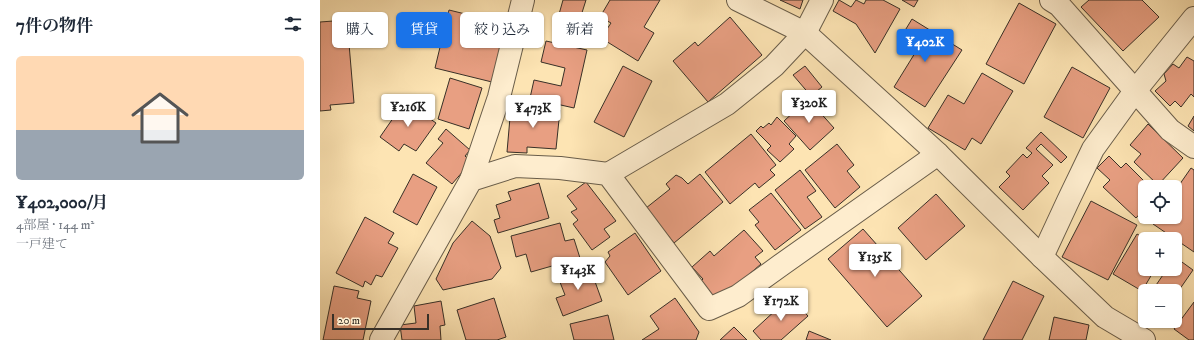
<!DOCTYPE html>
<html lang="ja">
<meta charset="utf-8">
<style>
:root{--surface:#fff;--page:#f6f6f7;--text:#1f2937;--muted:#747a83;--line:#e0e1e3;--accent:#1a73e8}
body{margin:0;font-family:"IM FELL DW Pica","Noto Serif JP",serif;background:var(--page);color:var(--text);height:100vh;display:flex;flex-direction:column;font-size:15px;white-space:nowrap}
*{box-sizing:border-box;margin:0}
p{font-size:13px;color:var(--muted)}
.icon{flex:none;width:22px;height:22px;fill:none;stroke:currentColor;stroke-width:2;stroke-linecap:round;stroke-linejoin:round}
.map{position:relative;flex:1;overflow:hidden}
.side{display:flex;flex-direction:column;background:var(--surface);width:320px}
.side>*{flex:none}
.hud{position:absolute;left:12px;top:12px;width:380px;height:36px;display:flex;gap:8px}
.controls{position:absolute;left:818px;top:180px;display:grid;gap:8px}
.controls a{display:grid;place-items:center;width:44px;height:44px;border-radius:6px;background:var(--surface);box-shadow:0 1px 3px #0004;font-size:20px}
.scale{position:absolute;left:12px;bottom:10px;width:97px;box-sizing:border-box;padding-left:4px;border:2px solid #383027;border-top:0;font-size:11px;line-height:14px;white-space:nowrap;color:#383027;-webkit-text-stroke:3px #feedce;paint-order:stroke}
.price{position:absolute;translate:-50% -34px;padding:0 9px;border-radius:4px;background:#fff;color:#222;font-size:13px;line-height:26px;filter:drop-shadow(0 1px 2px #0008)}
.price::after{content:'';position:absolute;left:50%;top:24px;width:12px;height:9px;margin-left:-6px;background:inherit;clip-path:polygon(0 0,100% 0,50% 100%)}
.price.selected{background:var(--accent);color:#fff}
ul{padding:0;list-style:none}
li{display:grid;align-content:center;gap:8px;height:212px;padding:0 16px}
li+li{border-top:1px solid var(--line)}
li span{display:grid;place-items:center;height:124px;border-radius:6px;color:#555}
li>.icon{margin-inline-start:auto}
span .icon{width:72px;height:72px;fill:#fffc;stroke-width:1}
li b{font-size:17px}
h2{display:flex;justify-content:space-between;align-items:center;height:48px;padding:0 16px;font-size:17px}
.chip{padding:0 14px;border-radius:6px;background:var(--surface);box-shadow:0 1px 3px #0004;font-size:14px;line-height:36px}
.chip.selected{background:var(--accent);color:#fff}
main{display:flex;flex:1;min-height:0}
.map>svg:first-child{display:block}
.building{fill:#e89f82;stroke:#383027}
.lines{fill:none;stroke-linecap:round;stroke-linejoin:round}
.minor-casing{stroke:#695d4a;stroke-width:24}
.minor{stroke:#feedce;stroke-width:22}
</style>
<main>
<section class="side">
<h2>7件の物件<svg class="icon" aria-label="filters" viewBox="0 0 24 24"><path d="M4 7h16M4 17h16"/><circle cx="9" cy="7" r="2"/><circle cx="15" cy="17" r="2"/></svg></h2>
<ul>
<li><span style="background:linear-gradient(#ffd9b3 60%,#9aa5b1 0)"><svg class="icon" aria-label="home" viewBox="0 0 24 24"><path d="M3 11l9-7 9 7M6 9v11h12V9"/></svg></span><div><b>¥402,000/月</b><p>4部屋 · 144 m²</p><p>一戸建て</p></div></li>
</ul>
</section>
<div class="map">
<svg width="874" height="340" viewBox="0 0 874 340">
<rect width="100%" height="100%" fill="#fde4b3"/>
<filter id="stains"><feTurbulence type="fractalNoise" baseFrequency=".005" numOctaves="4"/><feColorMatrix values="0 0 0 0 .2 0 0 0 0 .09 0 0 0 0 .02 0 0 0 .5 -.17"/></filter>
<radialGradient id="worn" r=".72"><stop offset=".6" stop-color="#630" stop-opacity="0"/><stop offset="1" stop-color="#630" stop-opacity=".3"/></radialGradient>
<!-- building -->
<g class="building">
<polygon points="243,0 266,0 254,38 234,32"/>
<polygon points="290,0 340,0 324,27 334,33 318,61 281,38 291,23 280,17"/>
<polygon points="460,0 483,0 480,9"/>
<polygon points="519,0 531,7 536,0 544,4 546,0 563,0 580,9 555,53 536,24 513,11"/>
<polygon points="582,0 598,0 594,7"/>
<polygon points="769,0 822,0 839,17 803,51 761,7"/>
<polygon points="699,3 736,24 704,84 666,64"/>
<polygon points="129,10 186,24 172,82 115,68"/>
<polygon points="410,17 442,55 388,102 353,61 375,42 378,46"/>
<polygon points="592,19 642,50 605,107 574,87 595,53 578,42"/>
<polygon points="27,20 34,103 10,105 11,110 0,111 0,22"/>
<polygon points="226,41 267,50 254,108 210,98 214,80 241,86 245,68 221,62"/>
<polygon points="867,57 874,61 874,97 871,94 861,107 855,101 850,106 835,91 846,81 844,74 853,64 859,68"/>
<polygon points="303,66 332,81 304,137 274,122"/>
<polygon points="485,66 502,87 491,96 473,75"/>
<polygon points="752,67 790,88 763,138 724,117"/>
<polygon points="662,73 693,91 661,144 652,138 645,150 608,128 628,95 644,104"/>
<polygon points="130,78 162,88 149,129 118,119"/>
<polygon points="488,99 514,128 490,150 464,121"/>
<polygon points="85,101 116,123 96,151 84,144 79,151 60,137"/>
<polygon points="191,106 240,110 236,149 207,147 207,153 187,152"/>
<polygon points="874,116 874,131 868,126"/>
<polygon points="457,117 476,136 469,144 474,149 460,162 447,150 451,146 436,131 441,126 443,128 449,123 451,125"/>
<polygon points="828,124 863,158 838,185 814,162 821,154 810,145"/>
<polygon points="126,129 150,150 145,156 151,162 132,184 106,163 123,143 118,139"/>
<polygon points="721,132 747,157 741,163 721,144 716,149 733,165 722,176 729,183 703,210 679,187 690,176 686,172 703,154 707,158 712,153 706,148"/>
<polygon points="431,134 456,165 450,170 455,175 439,188 435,183 410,204 385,172"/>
<polygon points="517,144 534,165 527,171 540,187 515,208 485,170"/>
<polygon points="789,156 801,168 806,163 830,187 825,187 825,208 816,218 783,187 790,180 777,168"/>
<polygon points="871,168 874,170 874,252 833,224 837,217 855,217 855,191"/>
<polygon points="480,170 496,191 487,197 502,217 485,229 455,190"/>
<polygon points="93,174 117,187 97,225 73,212"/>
<polygon points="380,174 403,202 354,243 326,208 350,189 346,184 356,175 362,178 368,184"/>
<polygon points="266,182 296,221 284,229 290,237 272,250 253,224 258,220 251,212 257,209 247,196"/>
<polygon points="219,183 229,218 178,233 174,220 180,218 176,205 191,200 188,192"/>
<polygon points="451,193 481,230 455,250 435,225 439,222 429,210"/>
<polygon points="616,194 645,226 606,260 578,228"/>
<polygon points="771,201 817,225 788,280 742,257"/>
<polygon points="45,217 74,233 68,243 78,248 62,277 56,275 51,285 45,281 43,287 16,273"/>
<polygon points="152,221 170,236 181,268 172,279 123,290 116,279 133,243"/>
<polygon points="240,223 245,241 254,239 260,258 211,272 206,254 196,257 191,236"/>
<polygon points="543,229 602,296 567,327 508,259"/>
<polygon points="424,230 443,251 435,257 441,264 397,302 380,282 383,279 372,267 390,251 394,256"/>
<polygon points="315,233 341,271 308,295 285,262 290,256 288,252"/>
<polygon points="817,234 826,239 825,269 835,269 822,291 793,274"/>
<polygon points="855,257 873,270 855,296 855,291 832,291 847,269 855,269"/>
<polygon points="269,265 282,301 243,316 236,298 245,295 238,277"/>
<polygon points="693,281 724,296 702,340 663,340"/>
<polygon points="14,286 39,291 37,298 51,301 43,340 3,340"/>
<polygon points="470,297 488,316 461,340 441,340 433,331"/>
<polygon points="174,298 186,337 177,340 146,340 137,310"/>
<polygon points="355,298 379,332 376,340 322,340 339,329 330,316"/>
<polygon points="121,301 125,325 120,326 121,340 82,340 80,325 96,323 94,306"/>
<polygon points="874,302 874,340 869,340 854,329"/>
<polygon points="288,315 294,340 254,340 250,324"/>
<polygon points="734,317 769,325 766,340 729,340"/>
<polygon points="414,327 427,340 400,340"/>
<polygon points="489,331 511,340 486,340"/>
</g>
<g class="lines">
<!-- minor casing -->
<g class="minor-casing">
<g id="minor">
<polyline points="418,0 485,33 618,154 722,257 785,317 824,340"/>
<polyline points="731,0 739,5 850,130 874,147"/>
<polyline points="288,174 407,104 454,66 485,33 502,0"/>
<polyline points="151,180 179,97 203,0"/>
<polyline points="722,257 748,201 773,149 815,91 874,18"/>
<polyline points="61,340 151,180 195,166 240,168 288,174 389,309 418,296 461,265 618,154"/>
</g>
</g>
<!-- minor -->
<use href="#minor" class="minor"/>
</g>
<rect width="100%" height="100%" filter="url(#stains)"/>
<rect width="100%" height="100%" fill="url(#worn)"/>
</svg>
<div class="controls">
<a><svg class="icon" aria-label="locate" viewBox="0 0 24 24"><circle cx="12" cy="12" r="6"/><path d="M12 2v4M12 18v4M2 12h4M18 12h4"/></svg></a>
<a>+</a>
<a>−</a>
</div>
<div class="scale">20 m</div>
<b class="price selected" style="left:605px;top:63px">¥402K</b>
<b class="price" style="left:489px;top:124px">¥320K</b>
<b class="price" style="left:88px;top:128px">¥216K</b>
<b class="price" style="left:213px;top:129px">¥473K</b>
<b class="price" style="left:555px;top:278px">¥135K</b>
<b class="price" style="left:258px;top:291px">¥143K</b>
<b class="price" style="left:461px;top:322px">¥172K</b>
<div class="hud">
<a class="chip">購入</a>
<a class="chip selected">賃貸</a>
<a class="chip">絞り込み</a>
<a class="chip">新着</a>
</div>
</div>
</main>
